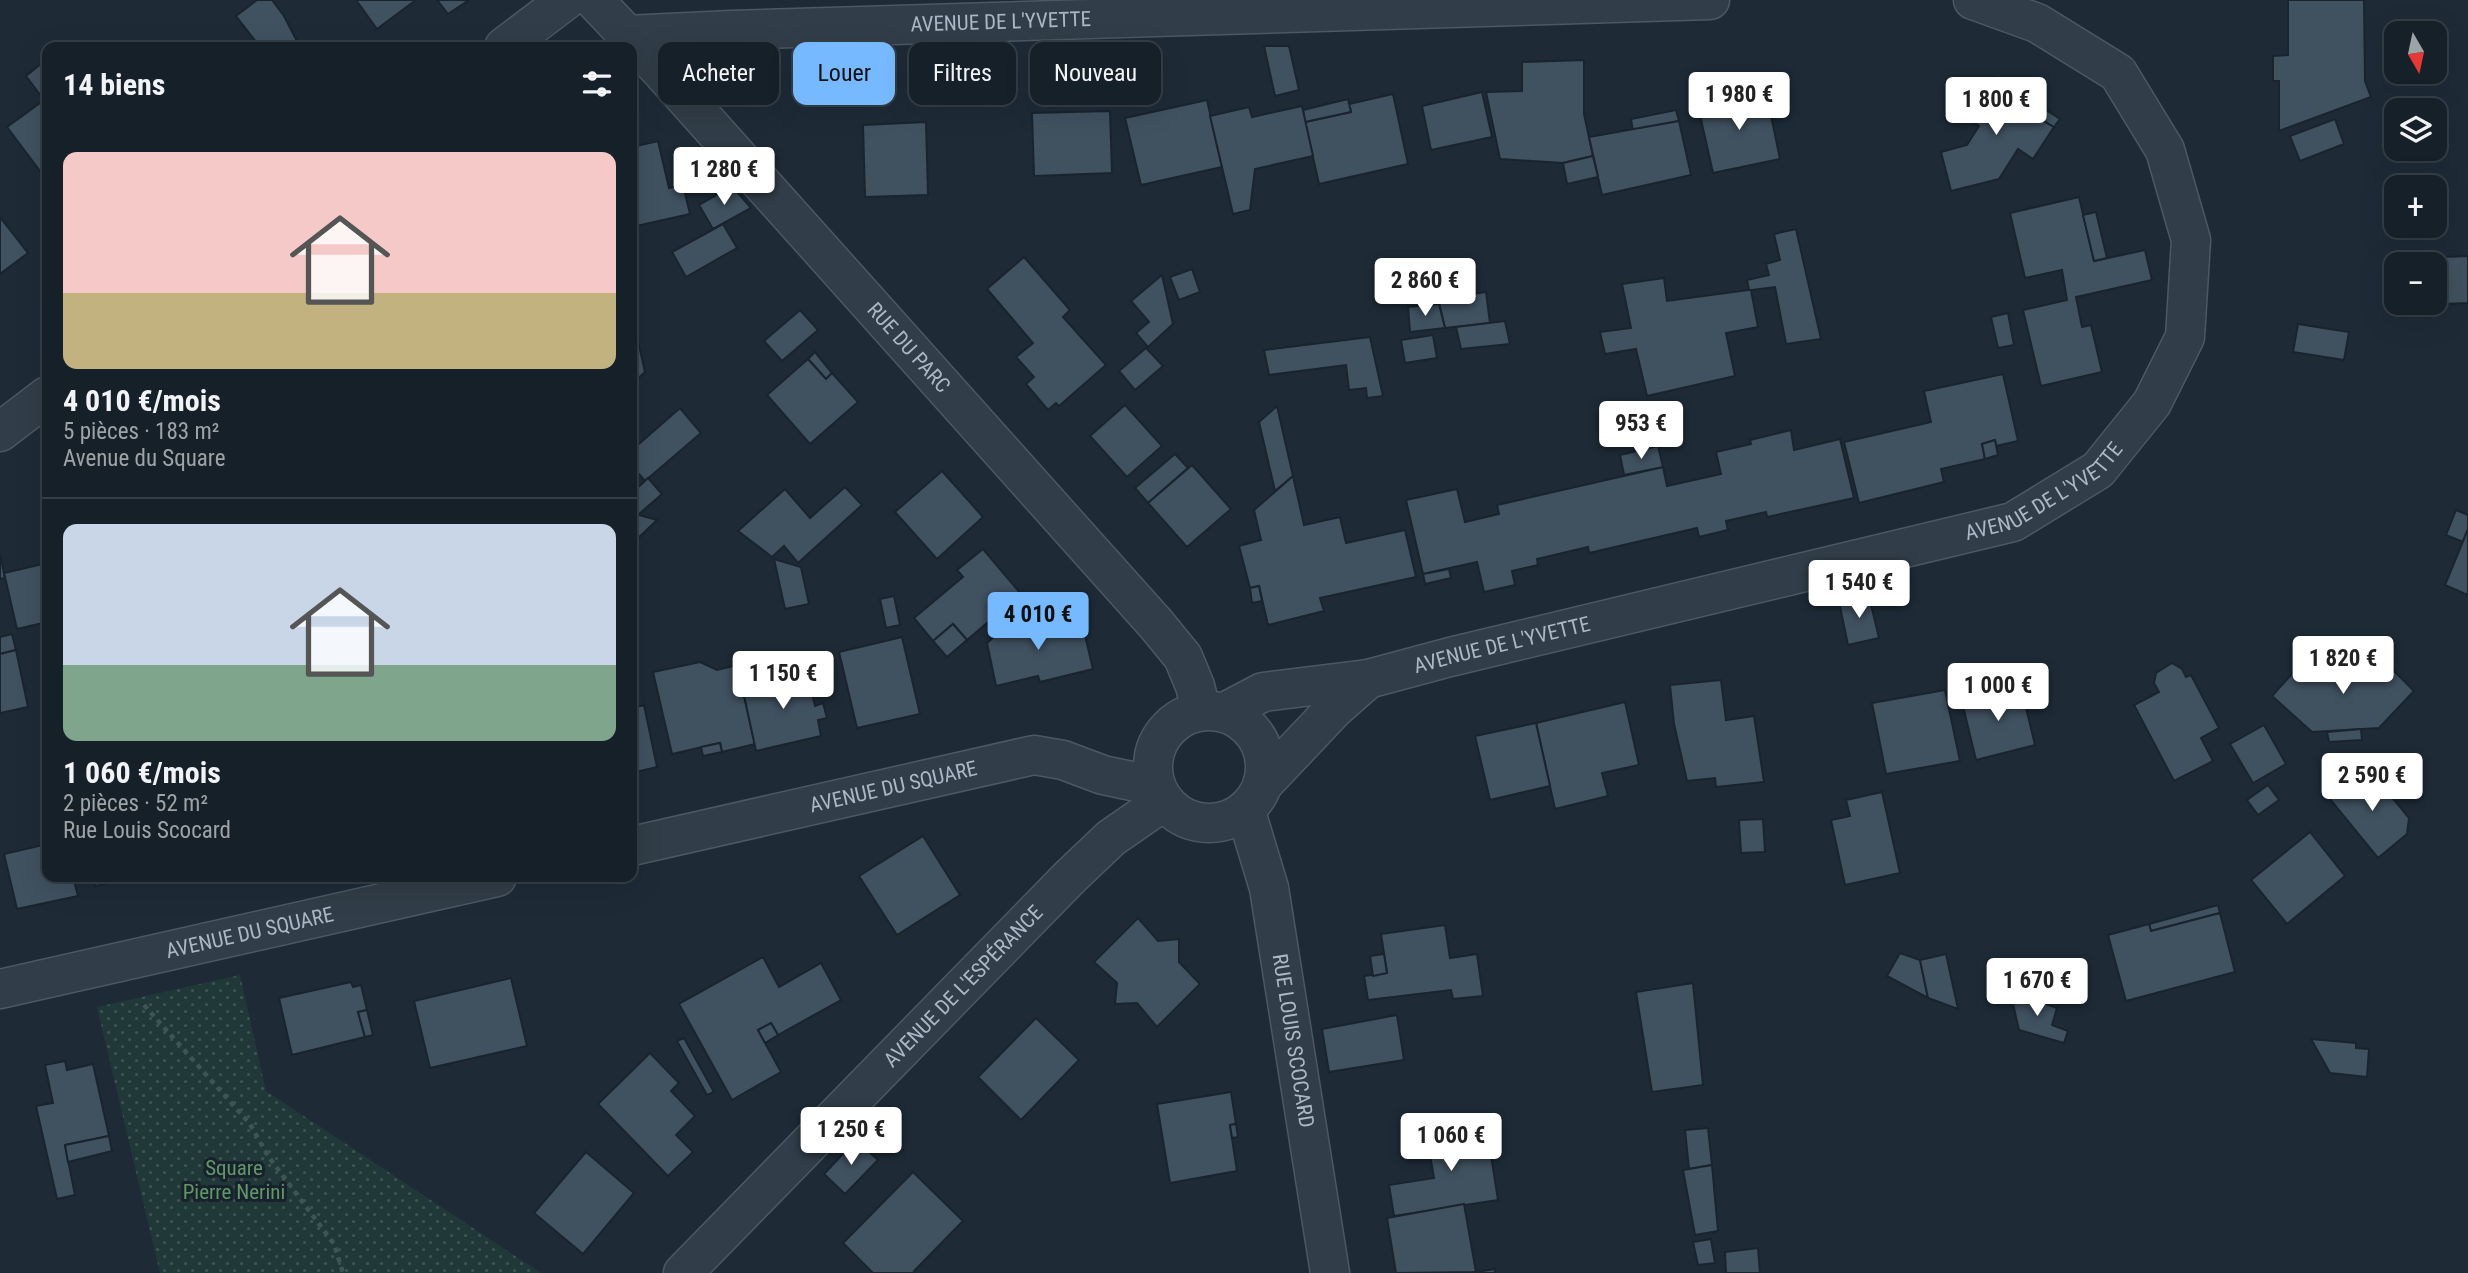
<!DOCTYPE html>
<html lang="fr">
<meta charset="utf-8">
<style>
:root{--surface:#162029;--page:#1f2831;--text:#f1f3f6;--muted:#9ea3a8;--line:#353e46;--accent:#76b9ff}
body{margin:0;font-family:"Roboto Condensed",sans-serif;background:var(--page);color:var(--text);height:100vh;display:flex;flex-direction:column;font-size:26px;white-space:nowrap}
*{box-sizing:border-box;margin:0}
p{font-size:23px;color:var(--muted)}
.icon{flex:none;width:38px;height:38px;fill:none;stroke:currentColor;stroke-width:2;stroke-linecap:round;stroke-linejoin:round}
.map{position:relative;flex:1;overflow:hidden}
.drawer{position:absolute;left:42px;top:42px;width:595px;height:840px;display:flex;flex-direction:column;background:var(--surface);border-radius:14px;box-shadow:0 7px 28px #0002,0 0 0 2px var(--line)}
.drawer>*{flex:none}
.top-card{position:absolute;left:658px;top:42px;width:665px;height:63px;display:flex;gap:14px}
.needle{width:46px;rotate:171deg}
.tools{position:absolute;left:2384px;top:21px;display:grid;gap:14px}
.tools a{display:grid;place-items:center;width:63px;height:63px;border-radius:14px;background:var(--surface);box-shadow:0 7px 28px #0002,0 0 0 2px var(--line);font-size:35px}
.price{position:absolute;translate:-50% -60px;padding:0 16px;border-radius:7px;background:#fff;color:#222;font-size:23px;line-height:46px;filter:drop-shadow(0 2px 4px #0008)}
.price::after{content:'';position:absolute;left:50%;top:42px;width:21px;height:16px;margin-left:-10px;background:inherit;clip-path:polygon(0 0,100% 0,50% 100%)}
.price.active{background:var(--accent);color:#111}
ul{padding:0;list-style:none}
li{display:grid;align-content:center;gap:14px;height:371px;padding:0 21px}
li+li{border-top:2px solid var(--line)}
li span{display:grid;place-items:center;height:217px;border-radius:14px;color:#555}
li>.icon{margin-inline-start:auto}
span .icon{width:126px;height:126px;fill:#fffc;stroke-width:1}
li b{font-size:30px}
h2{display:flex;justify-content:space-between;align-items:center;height:84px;padding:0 21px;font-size:30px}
.pill{padding:0 24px;border-radius:14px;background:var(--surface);box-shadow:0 7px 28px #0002,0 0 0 2px var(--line);font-size:24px;line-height:63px}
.pill.active{background:var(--accent);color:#111}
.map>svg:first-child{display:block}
.park{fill:url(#park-dots)}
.building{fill:#405160;stroke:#19242e;stroke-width:2}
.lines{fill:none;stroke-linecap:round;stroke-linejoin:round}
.minor-casing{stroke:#4c5863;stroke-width:41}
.tertiary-casing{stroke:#4c5863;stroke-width:41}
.path{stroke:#3d5555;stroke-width:4.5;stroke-dasharray:5 5;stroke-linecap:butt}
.minor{stroke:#313d48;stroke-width:38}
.tertiary{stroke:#313d48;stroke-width:38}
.labels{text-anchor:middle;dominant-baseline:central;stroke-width:6;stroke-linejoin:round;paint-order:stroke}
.street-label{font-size:21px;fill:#abb8c5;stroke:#17222c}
.park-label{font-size:21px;fill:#629768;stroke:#17222c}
</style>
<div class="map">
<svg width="2468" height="1273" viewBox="0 0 2468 1273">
<defs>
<pattern id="park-dots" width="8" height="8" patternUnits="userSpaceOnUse" patternTransform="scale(1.75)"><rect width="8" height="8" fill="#203838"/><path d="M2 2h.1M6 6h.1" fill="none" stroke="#3e5353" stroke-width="1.8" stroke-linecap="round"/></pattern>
</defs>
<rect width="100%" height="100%" fill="#1e2b37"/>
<!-- park -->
<polygon class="park" points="240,975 266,1091 541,1273 160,1273 97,1007"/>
<!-- building -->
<g class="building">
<polygon points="257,0 272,0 284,16 300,47 260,47 236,16"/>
<polygon points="356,0 416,0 377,29"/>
<polygon points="437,0 469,0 448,14"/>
<polygon points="2288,0 2364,0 2365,81 2371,97 2279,131 2279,81 2273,81 2273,56 2288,55"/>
<polygon points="1264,46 1289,46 1299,90 1275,96"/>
<polygon points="47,59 47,172 43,175 7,127 44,100 26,76"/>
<polygon points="1584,60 1584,114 1593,156 1563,163 1500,159 1486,92 1522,91 1522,62"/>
<polygon points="1994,77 2040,106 2034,115 2054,127 2033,159 2018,149 1999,179 1951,191 1941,152 1967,145 1979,126 1968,118"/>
<polygon points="1766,91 1780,159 1713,173 1698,106"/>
<polygon points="1482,92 1492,137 1431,150 1422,106"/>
<polygon points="1393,94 1408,164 1319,184 1305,122 1351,112 1349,104"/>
<polygon points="1348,99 1351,112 1305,122 1303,110"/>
<polygon points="1207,100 1222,167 1141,185 1125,118"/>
<polygon points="1302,106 1313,156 1255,169 1250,210 1233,214 1210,116 1249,107 1252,117"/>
<polygon points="2040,106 2060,119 2054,127 2034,115"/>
<polygon points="1676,110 1679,121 1633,131 1631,119"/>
<polygon points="1110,111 1112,173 1034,176 1032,113"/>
<polygon points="2335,119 2344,144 2300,161 2290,136"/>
<polygon points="1679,121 1691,175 1602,195 1589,137"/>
<polygon points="926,122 928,195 865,197 863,125"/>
<polygon points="658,141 669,188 683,185 690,214 632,227 632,147"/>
<polygon points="1593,156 1598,177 1567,184 1563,163"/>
<polygon points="732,186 751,208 713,229 699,205"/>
<polygon points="2079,197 2094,261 2145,250 2152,280 2076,297 2082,327 2091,325 2102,372 2041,386 2023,310 2067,300 2062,270 2025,278 2010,213"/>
<polygon points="2096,212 2107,258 2094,261 2083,215"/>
<polygon points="0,217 28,253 0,274"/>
<polygon points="723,224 737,248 686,277 672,252"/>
<polygon points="1796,229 1821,339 1786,344 1775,287 1751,290 1758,327 1726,333 1735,376 1647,396 1636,349 1605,354 1600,332 1631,328 1622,284 1664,278 1667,301 1749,290 1747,280 1769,275 1766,264 1780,260 1774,234"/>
<polygon points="2468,256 2468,303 2443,304 2442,257"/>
<polygon points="1024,257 1070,310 1063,317 1106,365 1059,406 1056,403 1048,410 1026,384 1034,377 1016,357 1033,343 987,289"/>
<polygon points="1192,269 1200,292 1179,300 1170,277"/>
<polygon points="1162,275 1173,324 1148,347 1136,333 1149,322 1131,301"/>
<polygon points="1486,292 1490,323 1445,328 1438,299"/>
<polygon points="1439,304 1445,328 1410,332 1408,307"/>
<polygon points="800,310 818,330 782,361 764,341"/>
<polygon points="2008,313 2014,345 1998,348 1991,317"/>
<polygon points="632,314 645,372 632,384"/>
<polygon points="1505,321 1510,344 1461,349 1456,327"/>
<polygon points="2298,324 2349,332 2344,360 2293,352"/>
<polygon points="1433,335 1437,358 1405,363 1401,340"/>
<polygon points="1370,337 1383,396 1367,398 1366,388 1349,390 1346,365 1269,375 1264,350"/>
<polygon points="1146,348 1163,366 1135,390 1119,371"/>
<polygon points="815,352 832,373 826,379 808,359"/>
<polygon points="808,359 826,379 832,373 858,402 810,444 767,395"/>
<polygon points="2003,374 2018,441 1996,446 1995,440 1982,444 1985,459 1941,469 1944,482 1859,503 1844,442 1931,422 1924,391"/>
<polygon points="1125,405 1162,446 1127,477 1090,436"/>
<polygon points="1277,406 1293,476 1275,491 1259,422"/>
<polygon points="680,408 701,433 645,481 632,466 632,450"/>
<polygon points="1791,430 1794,450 1840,439 1854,498 1767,517 1766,512 1726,521 1728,530 1699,537 1697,528 1589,553 1588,547 1537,559 1538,565 1512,571 1515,585 1484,592 1477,562 1423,574 1406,500 1457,489 1465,522 1499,514 1497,505 1663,467 1667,486 1721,474 1716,452 1751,444 1750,440"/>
<polygon points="1995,440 1998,455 1985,459 1982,444"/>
<polygon points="1658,446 1663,467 1624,475 1620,455"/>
<polygon points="1175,454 1188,468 1148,503 1135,488"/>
<polygon points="1192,465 1231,509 1187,547 1148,503"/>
<polygon points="942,471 983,517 937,559 895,512"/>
<polygon points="1293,476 1304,525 1340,517 1346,543 1405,530 1416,577 1320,598 1324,611 1268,625 1259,586 1250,588 1239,546 1261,540 1254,510"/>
<polygon points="648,478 662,494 638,515 632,513 632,493"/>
<polygon points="845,487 862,505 798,563 784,546 772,557 738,531 785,489 810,518"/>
<polygon points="2456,510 2468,515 2468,529 2463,542 2446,535"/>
<polygon points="632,513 657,520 632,544"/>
<polygon points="2468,529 2468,595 2445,585"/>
<polygon points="983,549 1021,594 967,640 953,624 933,641 914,618 963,577 957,570"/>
<polygon points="0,554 5,578 0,579"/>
<polygon points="774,559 801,567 809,604 785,609"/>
<polygon points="47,563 47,622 17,629 4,573"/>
<polygon points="1449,569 1451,578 1425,584 1423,574"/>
<polygon points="1259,586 1262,601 1252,603 1250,588"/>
<polygon points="894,596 900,625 886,628 880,599"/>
<polygon points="1869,596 1879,638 1848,645 1839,602"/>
<polygon points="1051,614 1056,633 1083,627 1093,669 1040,682 1038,676 996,686 987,643 1010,623"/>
<polygon points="953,624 967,640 947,657 933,641"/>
<polygon points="12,634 16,650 0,654 0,637"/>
<polygon points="902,637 920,714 857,728 839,652"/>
<polygon points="16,650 28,707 0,713 0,654"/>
<polygon points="2376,653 2414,691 2379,728 2312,732 2272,696 2307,657 2328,675 2330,668 2352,667 2355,675"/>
<polygon points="700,662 717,670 737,665 755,744 722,752 720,743 672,754 653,672"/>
<polygon points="2172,663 2182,669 2186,677 2191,675 2219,728 2201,738 2213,761 2174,781 2134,705 2159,692 2154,683 2156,673"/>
<polygon points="807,671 815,706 823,703 827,718 818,720 821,736 756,751 742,686"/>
<polygon points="1721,680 1726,720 1754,716 1764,782 1716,787 1715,778 1687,781 1674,724 1670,685"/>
<polygon points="2021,687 2035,745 1976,760 1962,702"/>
<polygon points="1945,690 1960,761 1886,774 1872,703"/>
<polygon points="1625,702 1639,765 1602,773 1608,796 1555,809 1536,723"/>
<polygon points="644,705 657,767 632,773 632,708"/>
<polygon points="1536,723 1550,786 1490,800 1475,736"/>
<polygon points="2264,725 2286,764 2253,783 2230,744"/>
<polygon points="2361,729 2362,740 2329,742 2327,732"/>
<polygon points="720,743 722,752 703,756 701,747"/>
<polygon points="2358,774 2374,775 2409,818 2407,834 2378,858 2329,798"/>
<polygon points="2268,785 2279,800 2258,815 2247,800"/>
<polygon points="1882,792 1900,873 1845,885 1831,820 1850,816 1846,800"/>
<polygon points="1763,819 1765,852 1741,853 1739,820"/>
<polygon points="2310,832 2345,876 2287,924 2251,880"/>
<polygon points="923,836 960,895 897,935 859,876"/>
<polygon points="47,844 47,877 73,877 78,896 17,909 4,854"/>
<polygon points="93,877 137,877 95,886"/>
<polygon points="2218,905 2220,913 2151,931 2149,924"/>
<polygon points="2220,913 2235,972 2126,1001 2108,935 2149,924 2151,931"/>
<polygon points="1138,918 1158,941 1179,939 1179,962 1200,984 1157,1027 1137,1003 1115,1004 1117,983 1094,962"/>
<polygon points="1445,925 1450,958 1477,954 1483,996 1453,999 1451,990 1368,1000 1364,976 1387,973 1381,934"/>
<polygon points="1900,953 1920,960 1928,998 1887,976"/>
<polygon points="1384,954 1387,973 1373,976 1370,956"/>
<polygon points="1946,954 1958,1009 1928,998 1920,960"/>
<polygon points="763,957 779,987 821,963 841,1000 778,1035 771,1023 758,1030 781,1072 732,1100 679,1004"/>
<polygon points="511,978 527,1046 430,1068 414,1001"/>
<polygon points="351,982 353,987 361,985 367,1010 358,1012 365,1037 292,1055 279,998"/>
<polygon points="1693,983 1703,1085 1652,1092 1636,992"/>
<polygon points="2010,991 2057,1008 2052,1025 2068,1031 2064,1043 2019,1030"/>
<polygon points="367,1010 373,1035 365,1037 358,1012"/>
<polygon points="1397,1015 1404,1060 1329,1072 1322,1029"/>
<polygon points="1036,1018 1079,1060 1021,1120 978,1077"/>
<polygon points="771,1023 778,1035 765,1043 758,1030"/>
<polygon points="684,1038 714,1092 707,1095 677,1041"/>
<polygon points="2311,1039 2356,1043 2356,1048 2369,1049 2367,1077 2330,1073"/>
<polygon points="650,1053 679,1083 671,1091 695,1116 676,1135 693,1152 668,1176 598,1104"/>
<polygon points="65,1061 67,1070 93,1064 109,1136 65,1145 75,1195 57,1199 36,1106 53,1103 45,1065"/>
<polygon points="1231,1092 1236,1124 1230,1125 1237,1171 1170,1183 1157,1104"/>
<polygon points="1486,1123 1498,1200 1394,1216 1389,1185 1434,1178 1426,1132"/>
<polygon points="1236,1124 1238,1137 1232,1138 1230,1125"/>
<polygon points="1708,1128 1712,1165 1689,1169 1685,1130"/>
<polygon points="109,1136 112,1151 68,1162 65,1145"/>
<polygon points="856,1140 878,1160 845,1194 824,1174"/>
<polygon points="586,1152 634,1193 583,1254 534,1213"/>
<polygon points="1712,1165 1718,1231 1695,1235 1683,1170"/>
<polygon points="913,1172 963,1221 914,1271 916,1273 873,1273 843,1243"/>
<polygon points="1464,1204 1476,1272 1396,1273 1387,1218"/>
<polygon points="1711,1239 1715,1263 1698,1265 1693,1242"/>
<polygon points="1758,1248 1760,1273 1726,1273 1725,1252"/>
<polygon points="1495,1269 1495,1273 1472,1273 1476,1272"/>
</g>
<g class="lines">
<!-- minor casing -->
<g class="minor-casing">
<g id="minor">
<path id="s1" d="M627 35 731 30 1710 0"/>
<polyline points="504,47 566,0"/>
<polyline points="0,432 47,396"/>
<path id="s2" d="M1225 712 1263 692 1368 679 1450 657 2013 522 2098 470 2152 403 2185 337 2191 240 2165 150 2118 73 2037 23 1973 0"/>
<polyline points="1265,782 1335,708 1368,679"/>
<path id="s3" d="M632 846 1034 755 1063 760 1103 775 1155 786"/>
<path id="s4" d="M0 989 497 877"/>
</g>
</g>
<!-- tertiary casing -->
<g class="tertiary-casing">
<g id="tertiary">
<path id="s5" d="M594 0 663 73 1156 624 1183 657 1195 686 1201 710"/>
<circle cx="1209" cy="767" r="56"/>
<path id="s6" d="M1246 812 1269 888 1330 1273"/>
<path id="s7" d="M683 1273 1070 877 1111 838 1163 802"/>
</g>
</g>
<!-- path -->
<polyline class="path" points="144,1005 250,1124 268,1156 334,1244 343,1273"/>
<!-- minor -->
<use href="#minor" class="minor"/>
<!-- tertiary -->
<use href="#tertiary" class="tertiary"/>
</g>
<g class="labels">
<!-- street labels -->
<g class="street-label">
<text stroke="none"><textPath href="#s1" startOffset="374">AVENUE DE L'YVETTE</textPath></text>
<text stroke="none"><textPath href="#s5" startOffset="469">RUE DU PARC</textPath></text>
<text stroke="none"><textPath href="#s2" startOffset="854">AVENUE DE L'YVETTE</textPath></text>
<text stroke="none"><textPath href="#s2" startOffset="287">AVENUE DE L'YVETTE</textPath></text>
<text stroke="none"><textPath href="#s3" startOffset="268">AVENUE DU SQUARE</textPath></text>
<text stroke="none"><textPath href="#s4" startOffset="256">AVENUE DU SQUARE</textPath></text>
<text stroke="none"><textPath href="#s7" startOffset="401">AVENUE DE L'ESPÉRANCE</textPath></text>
<text stroke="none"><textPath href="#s6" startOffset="234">RUE LOUIS SCOCARD</textPath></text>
</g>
<!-- park labels -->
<g class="park-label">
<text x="234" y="1168">Square<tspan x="234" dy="24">Pierre Nerini</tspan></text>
</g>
</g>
</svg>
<div class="tools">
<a><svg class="needle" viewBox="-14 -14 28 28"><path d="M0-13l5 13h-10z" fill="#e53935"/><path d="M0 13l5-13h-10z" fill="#9ea3a8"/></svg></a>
<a><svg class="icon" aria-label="layers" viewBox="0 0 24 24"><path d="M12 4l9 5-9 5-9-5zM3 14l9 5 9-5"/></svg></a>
<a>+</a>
<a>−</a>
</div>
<b class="price" style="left:1739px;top:132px">1 980 €</b>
<b class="price" style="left:1996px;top:137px">1 800 €</b>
<b class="price" style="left:724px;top:207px">1 280 €</b>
<b class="price" style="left:1425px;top:318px">2 860 €</b>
<b class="price" style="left:1641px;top:461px">953 €</b>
<b class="price" style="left:1859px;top:620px">1 540 €</b>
<b class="price active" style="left:1038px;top:652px">4 010 €</b>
<b class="price" style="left:2343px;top:696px">1 820 €</b>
<b class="price" style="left:783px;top:711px">1 150 €</b>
<b class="price" style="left:1998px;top:723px">1 000 €</b>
<b class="price" style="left:2372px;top:813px">2 590 €</b>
<b class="price" style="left:2037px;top:1018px">1 670 €</b>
<b class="price" style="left:851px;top:1167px">1 250 €</b>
<b class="price" style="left:1451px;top:1173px">1 060 €</b>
<div class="top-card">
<a class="pill">Acheter</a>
<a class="pill active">Louer</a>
<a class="pill">Filtres</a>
<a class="pill">Nouveau</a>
</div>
<section class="drawer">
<h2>14 biens<svg class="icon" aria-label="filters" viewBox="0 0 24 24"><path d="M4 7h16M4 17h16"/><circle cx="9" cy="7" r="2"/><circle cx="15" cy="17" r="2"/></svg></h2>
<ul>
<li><span style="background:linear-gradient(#f6c9c9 65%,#c2b280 0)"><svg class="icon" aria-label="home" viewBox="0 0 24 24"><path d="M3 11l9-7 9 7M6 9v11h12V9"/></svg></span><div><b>4 010 €/mois</b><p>5 pièces · 183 m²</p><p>Avenue du Square</p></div></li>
<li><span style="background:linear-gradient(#c9d6e8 65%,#7fa58c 0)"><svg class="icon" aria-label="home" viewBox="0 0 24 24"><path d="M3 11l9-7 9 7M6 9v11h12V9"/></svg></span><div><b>1 060 €/mois</b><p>2 pièces · 52 m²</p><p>Rue Louis Scocard</p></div></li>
</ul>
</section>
</div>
